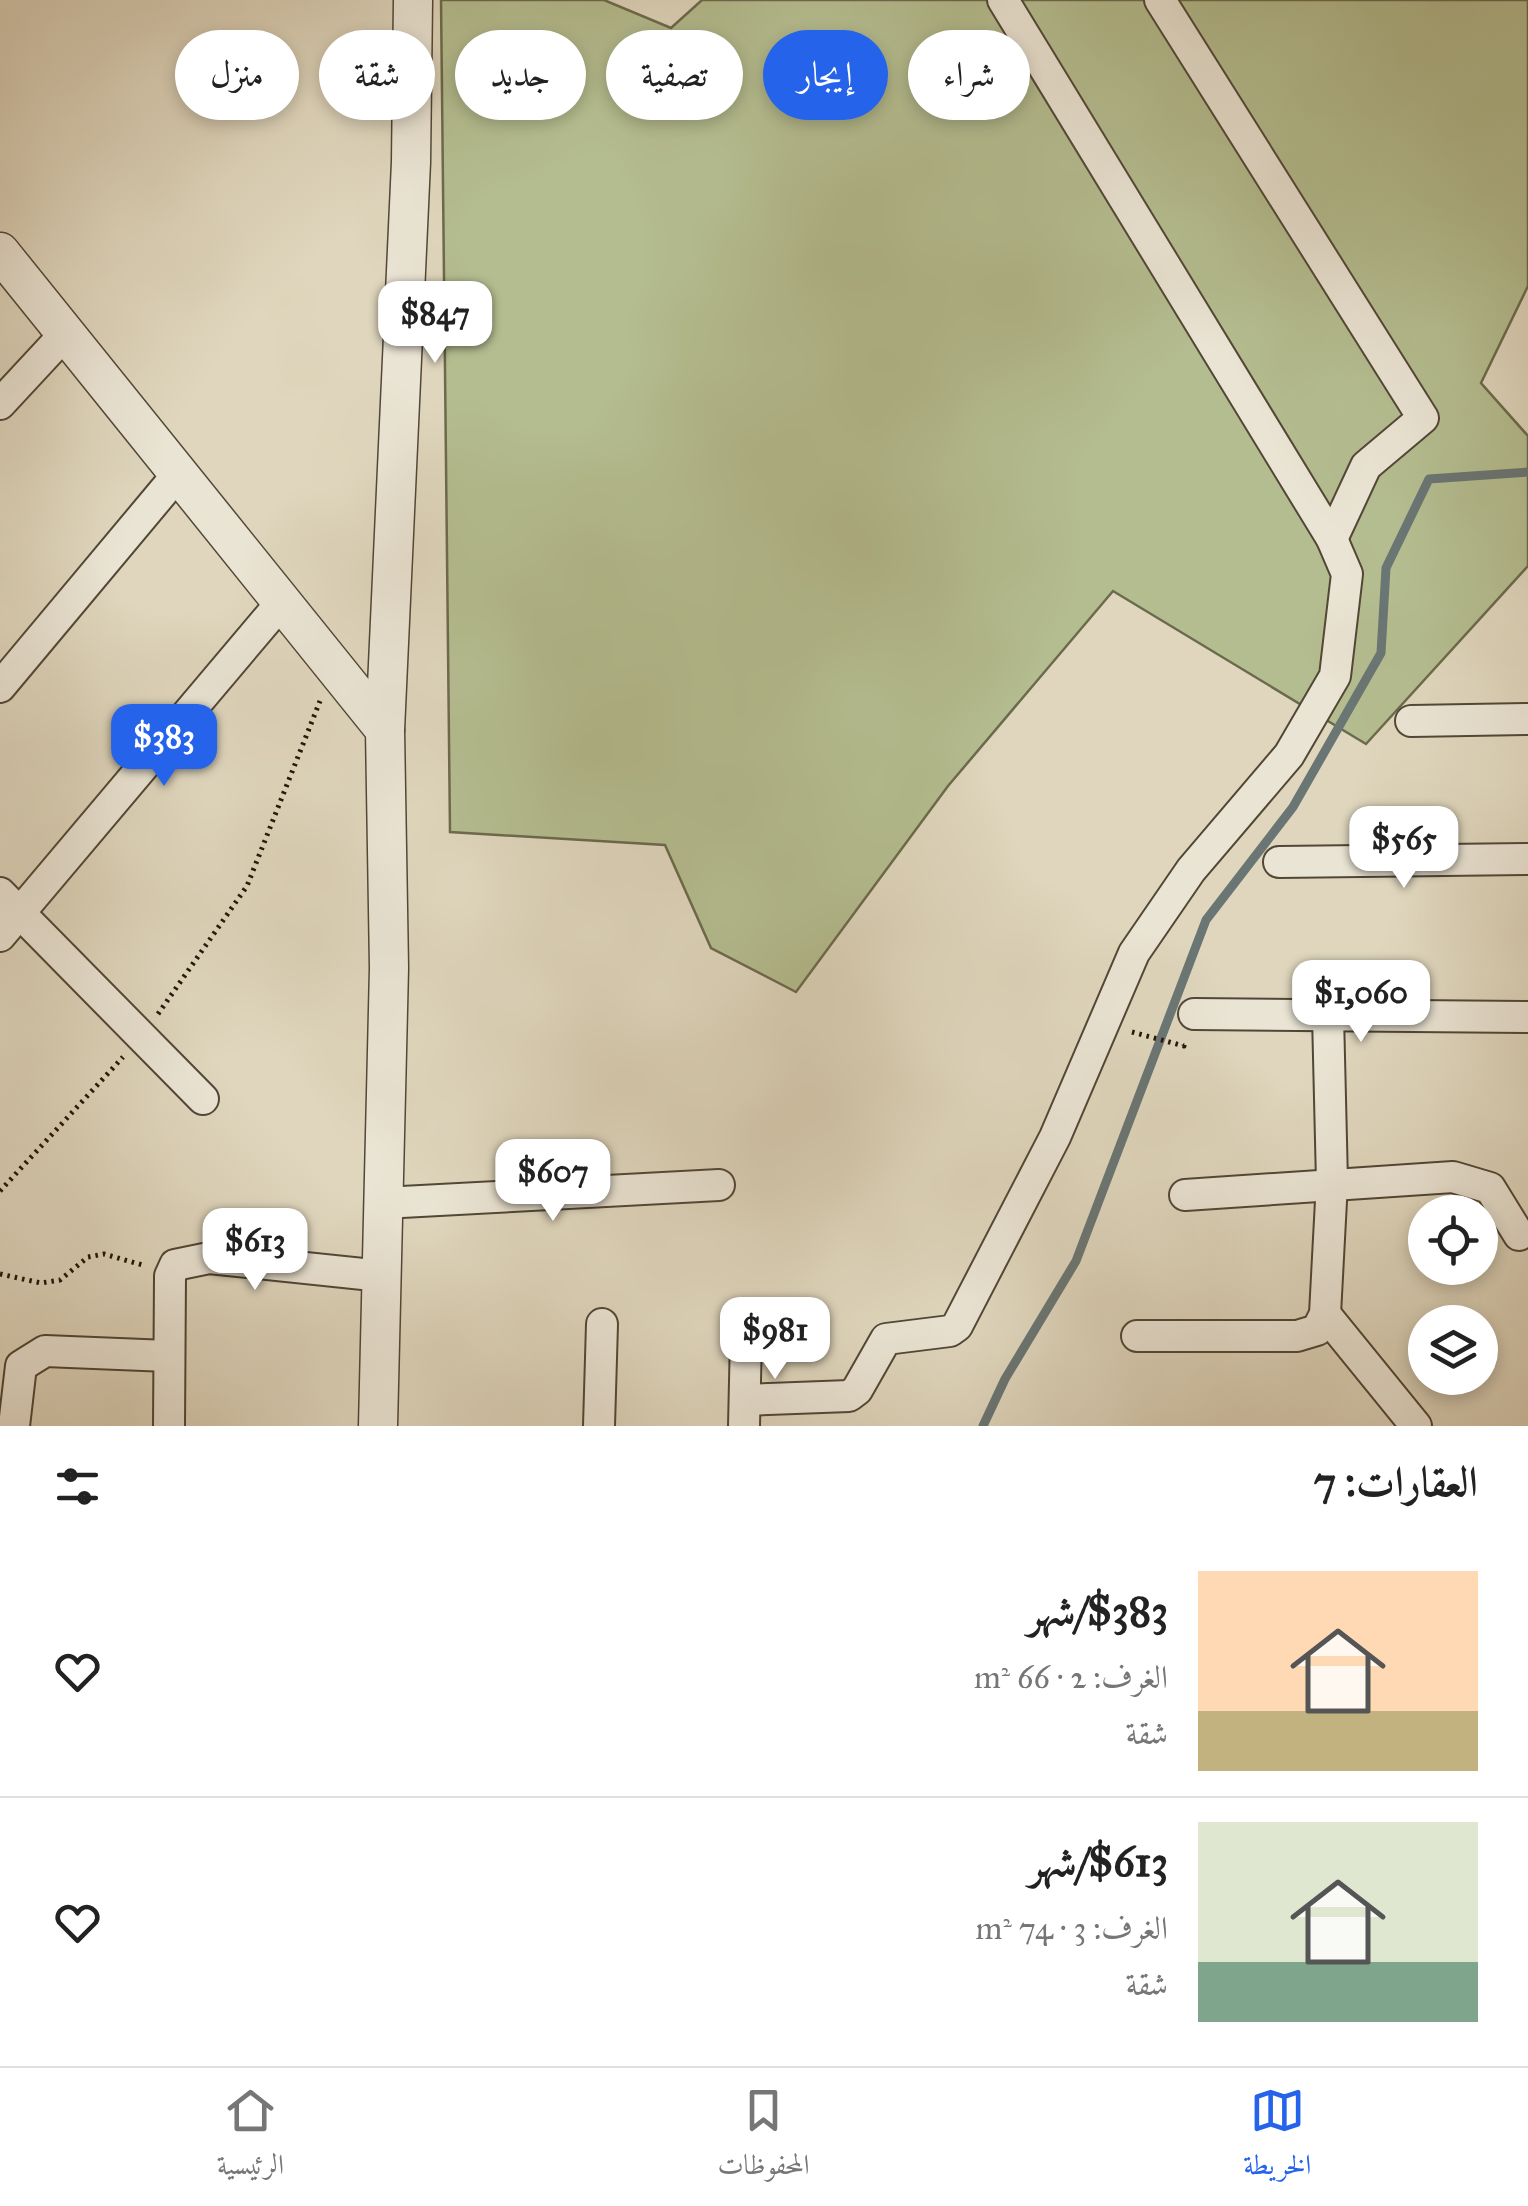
<!DOCTYPE html>
<html lang="ar">
<meta charset="utf-8">
<style>
:root{--surface:#fff;--page:#f6f6f6;--text:#222;--muted:#767676;--line:#e0e0e0;--accent:#2563eb}
body{margin:0;font-family:"IM FELL Great Primer",Amiri,serif;background:var(--page);color:var(--text);direction:rtl;height:100vh;display:flex;flex-direction:column;font-size:38px;white-space:nowrap}
*{box-sizing:border-box;margin:0}
p{font-size:32px;color:var(--muted)}
.icon{flex:none;width:55px;height:55px;fill:none;stroke:currentColor;stroke-width:2;stroke-linecap:round;stroke-linejoin:round}
.map{position:relative;height:1426px;overflow:hidden;direction:ltr}
.details{display:flex;flex-direction:column;background:var(--surface);flex:1}
.details>*{flex:none}
.banner{position:absolute;left:30px;top:30px;width:1000px;height:90px;direction:rtl;display:flex;gap:20px}
.tools{position:absolute;left:1408px;top:1195px;display:grid;gap:20px}
.tools a{display:grid;place-items:center;width:90px;height:90px;border-radius:50%;background:var(--surface);box-shadow:0 5px 15px #0003;font-size:50px}
.price{position:absolute;translate:-50% -85px;padding:0 22px;border-radius:20px;background:#fff;color:#222;font-size:32px;line-height:65px;filter:drop-shadow(0 2px 5px #0008)}
.price::after{content:'';position:absolute;left:50%;top:60px;width:30px;height:22px;margin-left:-15px;background:inherit;clip-path:polygon(0 0,100% 0,50% 100%)}
.price.active{background:var(--accent);color:#fff}
ul{padding:0;list-style:none}
li{display:flex;align-items:center;gap:30px;height:250px;padding:0 50px}
li+li{border-top:2px solid var(--line)}
li span{display:grid;place-items:center;flex:none;width:280px;height:200px;border-radius:0px;color:#555}
li>.icon{margin-inline-start:auto}
span .icon{width:120px;height:120px;fill:#fffc;stroke-width:1}
li b{font-size:42px}
h2{display:flex;justify-content:space-between;align-items:center;height:120px;padding:0 50px;font-size:42px}
.tag{padding:0 35px;border-radius:45px;background:var(--surface);box-shadow:0 5px 15px #0003;font-size:35px;line-height:90px}
.tag.active{background:var(--accent);color:#fff}
.dock{display:flex;justify-content:space-around;align-items:center;height:140px;border-top:2px solid var(--line);background:var(--surface);font-size:28px;color:var(--muted)}
.dock a{display:grid;justify-items:center;gap:5px}
.dock .active{color:var(--accent)}
.map>svg:first-child{display:block}
.green{fill:#b4bd90;stroke:#6c6a4c;stroke-width:2.5}
.lines{fill:none;stroke-linecap:round;stroke-linejoin:round}
.stream{stroke:#6a7674;stroke-width:9}
.minor-casing{stroke:#524736;stroke-width:34}
.tertiary-casing{stroke:#524736;stroke-width:41}
.path{stroke:#231709;stroke-width:5;stroke-dasharray:2.5 5;stroke-linecap:butt}
.minor{stroke:#eae4d4;stroke-width:30}
.tertiary{stroke:#eae4d4;stroke-width:38}
</style>
<div class="map">
<svg width="1528" height="1426" viewBox="0 0 1528 1426">
<rect width="100%" height="100%" fill="#dfd6bd"/>
<filter id="stains"><feTurbulence type="fractalNoise" baseFrequency=".002" numOctaves="4"/><feColorMatrix values="0 0 0 0 .2 0 0 0 0 .09 0 0 0 0 .02 0 0 0 .5 -.17"/></filter>
<radialGradient id="worn" r=".72"><stop offset=".6" stop-color="#630" stop-opacity="0"/><stop offset="1" stop-color="#630" stop-opacity=".3"/></radialGradient>
<!-- green -->
<polygon class="green" points="441,0 604,0 671,28 702,0 1528,0 1528,286 1481,383 1528,436 1528,566 1366,744 1113,591 948,786 796,992 711,948 665,845 450,832"/>
<g class="lines">
<!-- stream -->
<polyline class="stream" points="983,1426 1005,1379 1076,1261 1206,920 1293,807 1381,653 1386,568 1429,479 1528,472"/>
<!-- minor casing -->
<g class="minor-casing">
<g id="minor">
<polyline points="1160,0 1423,418 1366,466 1332,539"/>
<polyline points="0,404 65,334"/>
<polyline points="0,687 178,474"/>
<polyline points="1411,721 1528,719"/>
<polyline points="1279,862 1528,859"/>
<polyline points="0,893 203,1099"/>
<polyline points="0,936 281,603"/>
<polyline points="1194,1014 1528,1017"/>
<polyline points="1185,1195 1453,1177 1490,1188 1519,1235"/>
<polyline points="383,1203 719,1185"/>
<polyline points="1325,1314 1416,1426"/>
<polyline points="1137,1336 1297,1336 1317,1330 1325,1314 1332,1182 1328,1015"/>
<polyline points="745,1400 849,1396 857,1390 886,1339 950,1331 957,1326 1055,1137 1134,953 1191,870 1289,755 1335,676 1347,574 1332,539 1003,0"/>
<polyline points="14,1426 21,1366 45,1351 168,1356"/>
<polyline points="169,1426 170,1276 175,1265 209,1258 382,1276"/>
<polyline points="599,1426 602,1324"/>
<polyline points="744,1426 746,1337"/>
</g>
</g>
<!-- tertiary casing -->
<g class="tertiary-casing">
<g id="tertiary">
<polyline points="0,252 385,730 389,968 378,1426"/>
<polyline points="385,730 411,162 413,0"/>
</g>
</g>
<!-- path -->
<g class="path">
<polyline points="158,1014 247,886 320,701"/>
<polyline points="1132,1032 1184,1046 1185,1040"/>
<polyline points="0,1191 123,1057"/>
<polyline points="0,1274 41,1283 60,1280 88,1257 104,1254 146,1266"/>
</g>
<!-- minor -->
<use href="#minor" class="minor"/>
<!-- tertiary -->
<use href="#tertiary" class="tertiary"/>
</g>
<rect width="100%" height="100%" filter="url(#stains)"/>
<rect width="100%" height="100%" fill="url(#worn)"/>
</svg>
<div class="tools">
<a><svg class="icon" aria-label="locate" viewBox="0 0 24 24"><circle cx="12" cy="12" r="6"/><path d="M12 2v4M12 18v4M2 12h4M18 12h4"/></svg></a>
<a><svg class="icon" aria-label="layers" viewBox="0 0 24 24"><path d="M12 4l9 5-9 5-9-5zM3 14l9 5 9-5"/></svg></a>
</div>
<b class="price" style="left:435px;top:366px">$847</b>
<b class="price active" style="left:164px;top:789px">$383</b>
<b class="price" style="left:1404px;top:891px">$565</b>
<b class="price" style="left:1361px;top:1045px">$1,060</b>
<b class="price" style="left:553px;top:1224px">$607</b>
<b class="price" style="left:255px;top:1293px">$613</b>
<b class="price" style="left:775px;top:1382px">$981</b>
<div class="banner">
<a class="tag">شراء</a>
<a class="tag active">إيجار</a>
<a class="tag">تصفية</a>
<a class="tag">جديد</a>
<a class="tag">شقة</a>
<a class="tag">منزل</a>
</div>
</div>
<section class="details">
<h2>العقارات: 7<svg class="icon" aria-label="filters" viewBox="0 0 24 24"><path d="M4 7h16M4 17h16"/><circle cx="9" cy="7" r="2"/><circle cx="15" cy="17" r="2"/></svg></h2>
<ul>
<li><span style="background:linear-gradient(#ffd9b3 70%,#c2b280 0)"><svg class="icon" aria-label="home" viewBox="0 0 24 24"><path d="M3 11l9-7 9 7M6 9v11h12V9"/></svg></span><div><b>$383/شهر</b><p>الغرف: 2 · 66 m²</p><p>شقة</p></div><svg class="icon" aria-label="heart" viewBox="0 0 24 24"><path d="M12 20l-8-8c-3-5 5-10 8-4 3-6 11-1 8 4z"/></svg></li>
<li><span style="background:linear-gradient(#dfe7d0 70%,#7fa58c 0)"><svg class="icon" aria-label="home" viewBox="0 0 24 24"><path d="M3 11l9-7 9 7M6 9v11h12V9"/></svg></span><div><b>$613/شهر</b><p>الغرف: 3 · 74 m²</p><p>شقة</p></div><svg class="icon" aria-label="heart" viewBox="0 0 24 24"><path d="M12 20l-8-8c-3-5 5-10 8-4 3-6 11-1 8 4z"/></svg></li>
</ul>
</section>
<nav class="dock">
<a class="active"><svg class="icon" aria-label="map" viewBox="0 0 24 24"><path d="M3 6l6-2 6 2 6-2v14l-6 2-6-2-6 2zM9 4v14M15 6v14"/></svg>الخريطة</a>
<a><svg class="icon" aria-label="saved" viewBox="0 0 24 24"><path d="M7 4h10v16l-5-4-5 4z"/></svg>المحفوظات</a>
<a><svg class="icon" aria-label="home" viewBox="0 0 24 24"><path d="M3 11l9-7 9 7M6 9v11h12V9"/></svg>الرئيسية</a>
</nav>
